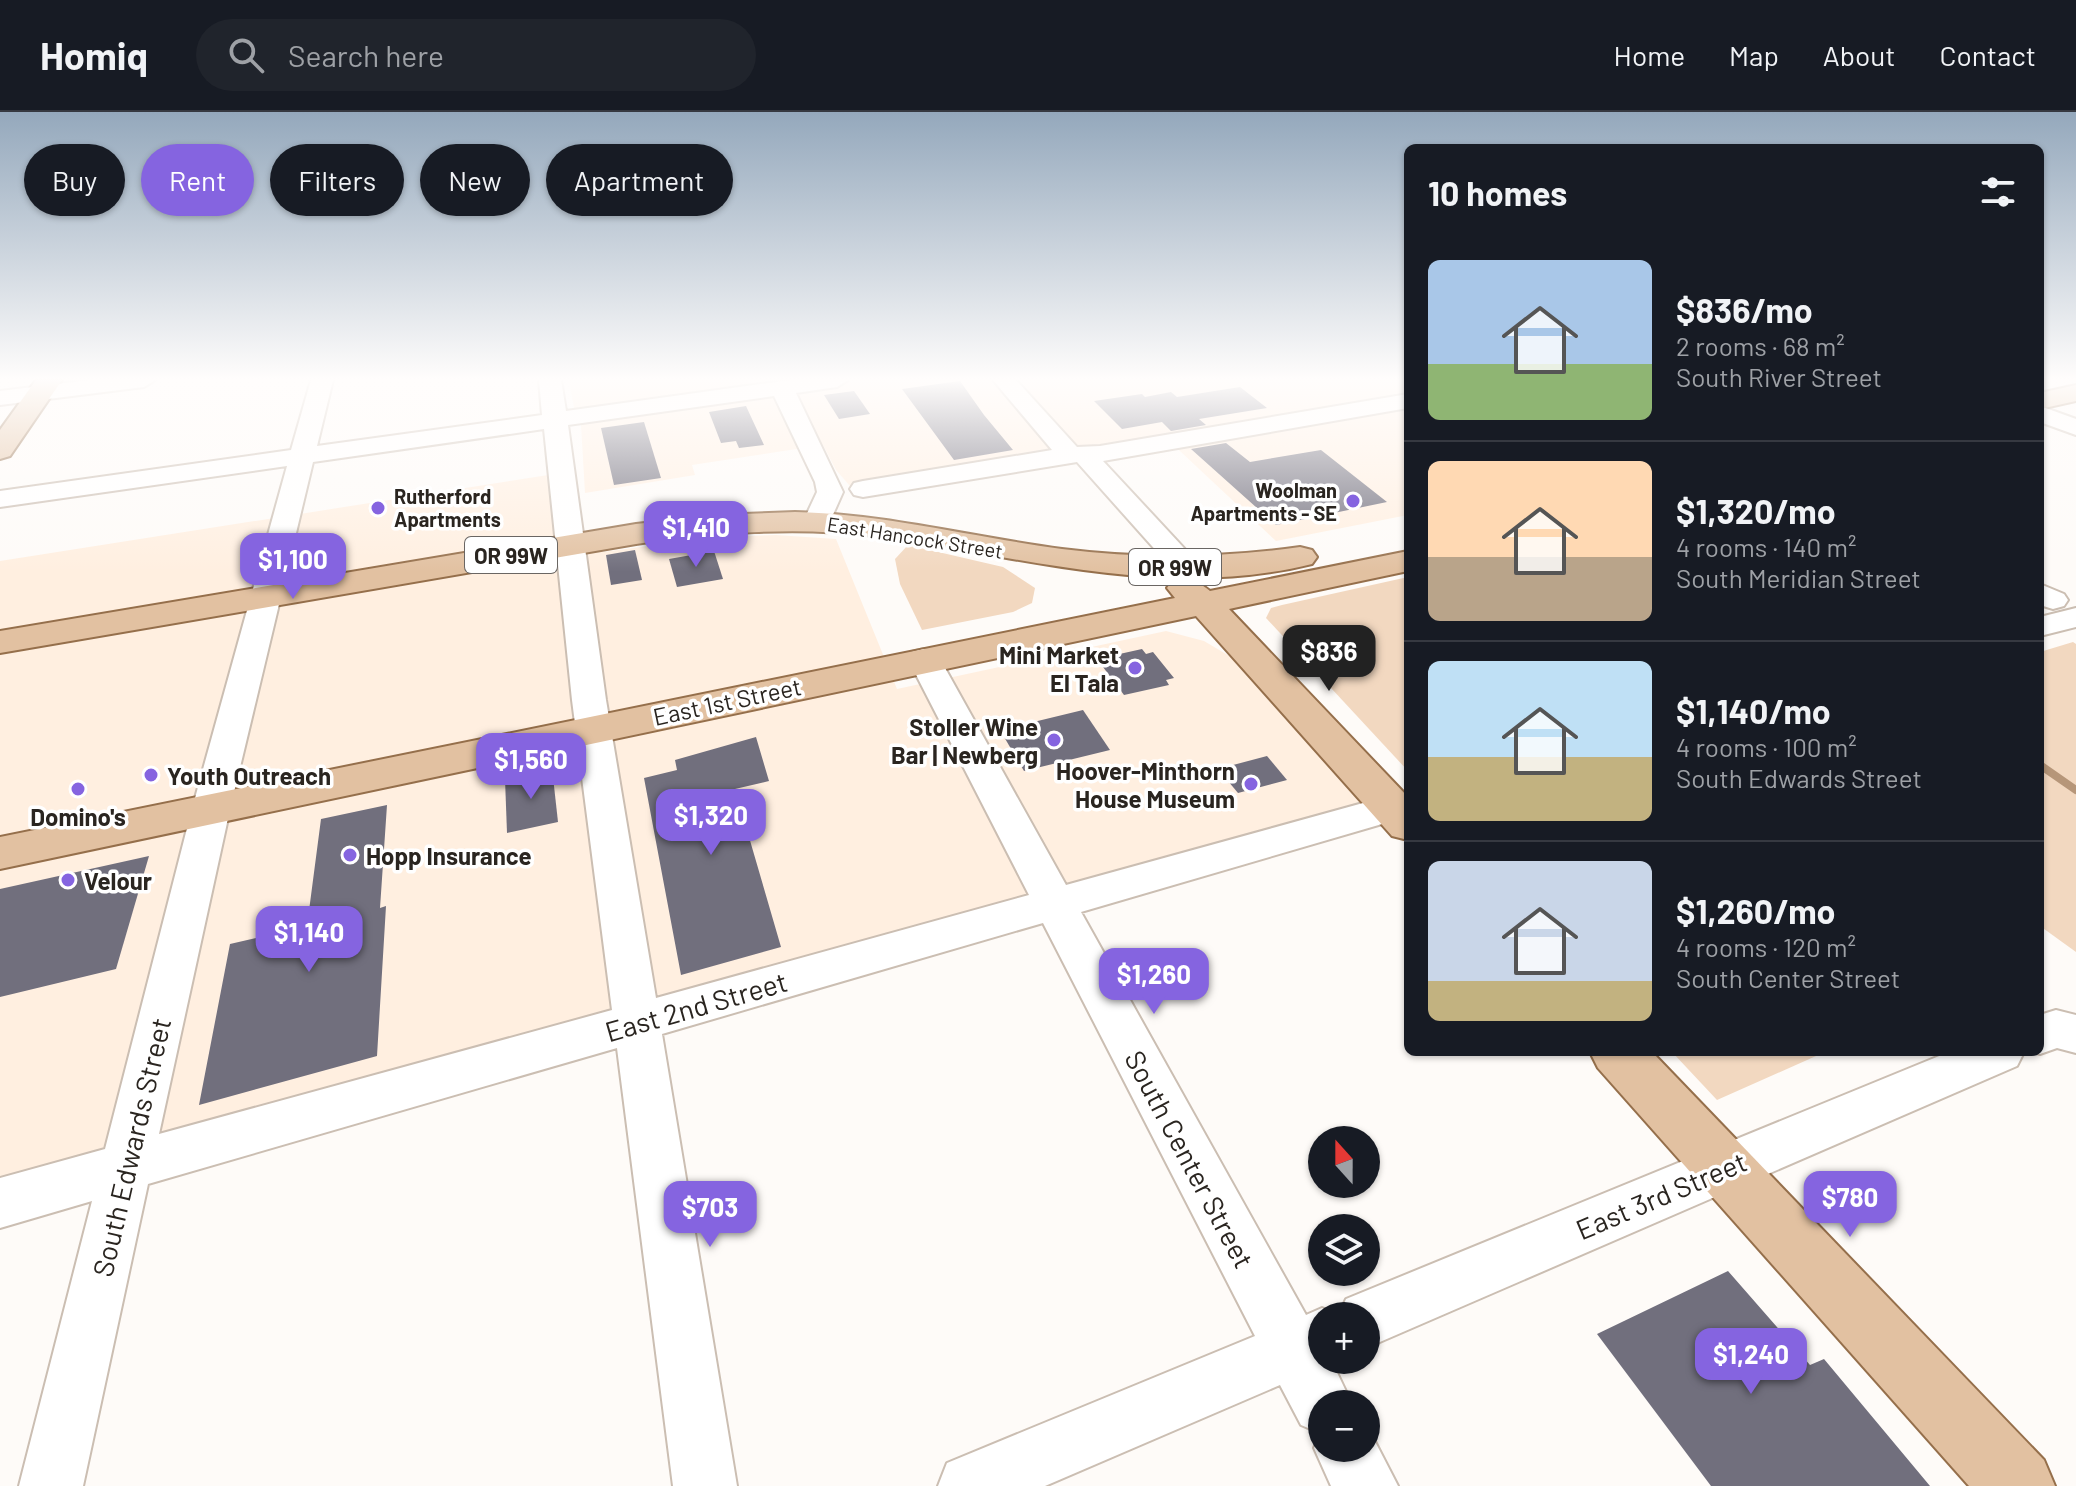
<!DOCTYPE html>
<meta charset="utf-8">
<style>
:root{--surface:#171b24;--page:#20242c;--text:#f1f3f6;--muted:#9ea1a6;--line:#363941;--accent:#8564e0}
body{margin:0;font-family:Barlow,sans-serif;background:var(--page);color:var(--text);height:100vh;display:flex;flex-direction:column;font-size:30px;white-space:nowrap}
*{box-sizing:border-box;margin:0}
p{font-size:26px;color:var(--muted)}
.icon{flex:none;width:44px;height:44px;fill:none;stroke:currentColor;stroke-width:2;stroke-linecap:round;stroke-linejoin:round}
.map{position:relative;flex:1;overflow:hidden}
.drawer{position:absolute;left:1404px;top:32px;width:640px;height:912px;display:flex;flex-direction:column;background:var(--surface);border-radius:12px;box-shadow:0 2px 6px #0004}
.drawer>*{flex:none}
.top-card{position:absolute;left:24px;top:32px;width:760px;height:72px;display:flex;gap:16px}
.needle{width:52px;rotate:339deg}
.buttons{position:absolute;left:1308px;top:1014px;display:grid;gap:16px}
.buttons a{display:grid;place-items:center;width:72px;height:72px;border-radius:50%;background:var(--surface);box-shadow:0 2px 6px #0004;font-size:40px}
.price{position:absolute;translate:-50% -68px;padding:0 18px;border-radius:16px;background:var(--accent);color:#fff;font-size:26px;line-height:52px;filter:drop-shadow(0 2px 4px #0008)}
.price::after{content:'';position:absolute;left:50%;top:48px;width:24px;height:18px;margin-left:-12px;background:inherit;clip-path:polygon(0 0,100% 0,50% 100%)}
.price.active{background:#222;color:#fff}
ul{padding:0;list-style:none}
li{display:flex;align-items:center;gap:24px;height:200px;padding:0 24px}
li+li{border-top:2px solid var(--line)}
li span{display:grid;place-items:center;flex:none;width:224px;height:160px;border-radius:12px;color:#555}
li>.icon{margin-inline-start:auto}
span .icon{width:96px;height:96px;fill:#fffc;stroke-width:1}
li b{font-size:34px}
h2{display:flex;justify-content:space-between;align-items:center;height:96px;padding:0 24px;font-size:34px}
.pill{padding:0 28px;border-radius:36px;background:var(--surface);box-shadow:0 2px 6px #0004;font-size:28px;line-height:72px}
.pill.active{background:var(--accent);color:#fff}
header{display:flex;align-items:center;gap:48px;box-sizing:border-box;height:112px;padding:0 40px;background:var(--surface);border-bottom:2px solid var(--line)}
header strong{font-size:38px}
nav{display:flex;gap:44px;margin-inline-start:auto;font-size:28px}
.search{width:560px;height:72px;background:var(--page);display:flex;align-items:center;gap:20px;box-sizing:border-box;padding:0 28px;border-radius:44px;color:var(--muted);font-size:30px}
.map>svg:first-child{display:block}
.built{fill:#ffefe0}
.green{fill:#f2d8c0}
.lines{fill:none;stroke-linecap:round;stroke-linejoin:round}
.stream{stroke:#b69679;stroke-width:8}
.building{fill:#716f7d}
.minor-casing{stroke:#cbbeb2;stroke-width:4}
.major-casing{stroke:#956f4b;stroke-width:4}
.minor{fill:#fff;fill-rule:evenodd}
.major{fill:#e2c1a1;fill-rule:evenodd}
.poi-dot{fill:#8564e0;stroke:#fff;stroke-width:3}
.labels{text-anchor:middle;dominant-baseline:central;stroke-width:7;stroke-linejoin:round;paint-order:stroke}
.far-poi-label{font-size:20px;font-weight:bold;fill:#2a2520;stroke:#fff;text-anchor:end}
.far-street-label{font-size:20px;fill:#2a2520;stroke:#fff}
.shield{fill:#fff;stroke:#6a6663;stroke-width:2}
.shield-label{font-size:22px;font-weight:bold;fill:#2a2520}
.poi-label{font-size:24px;font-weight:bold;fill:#2a2520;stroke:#fff;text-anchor:end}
.street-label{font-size:24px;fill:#2a2520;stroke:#fff}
.near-street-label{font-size:28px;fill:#2a2520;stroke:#fff}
</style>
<header>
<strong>Homiq</strong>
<div class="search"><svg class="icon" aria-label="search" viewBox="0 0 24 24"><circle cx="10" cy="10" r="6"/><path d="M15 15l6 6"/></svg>Search here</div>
<nav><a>Home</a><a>Map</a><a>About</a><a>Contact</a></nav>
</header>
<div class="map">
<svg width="2076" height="1374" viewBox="0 0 2076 1374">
<rect width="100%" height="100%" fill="#fefbf8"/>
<!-- built -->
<g class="built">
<polygon points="569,268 1408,268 1408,403 1276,429 1165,325 850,374 836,358 823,333 692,353 695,363 585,381 581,313 574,296"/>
<polygon points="561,361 567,416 603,440 717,425 776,423 836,427 897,577 1166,519 1204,529 1280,574 1392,696 0,1079 0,449"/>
</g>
<!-- green -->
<g class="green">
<polygon points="908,433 1003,455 1035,476 1032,491 1013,500 922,518 900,472 895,447"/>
<polygon points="1408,465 1408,659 1266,506 1271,496 1282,493"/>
<polygon points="2073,530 2076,532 2076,840 2040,814 2040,540"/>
<polygon points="1672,940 1825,940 1717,988"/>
</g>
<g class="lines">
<!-- stream -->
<polyline class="stream" points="2040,653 2076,678"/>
</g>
<!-- building -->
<g class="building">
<polygon points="960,269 984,303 1013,338 954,348 902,277"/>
<polygon points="1240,275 1267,296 1199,307 1206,313 1171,319 1162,310 1122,317 1094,289 1142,282 1145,285 1171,280 1177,285"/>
<polygon points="854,279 870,302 839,307 824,283"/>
<polygon points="746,294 764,333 739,336 736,329 721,331 709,300"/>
<polygon points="644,310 661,366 614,373 601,316"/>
<polygon points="1226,331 1250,350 1321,338 1387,390 1276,413 1191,337"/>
<polygon points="635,438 642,468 611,473 606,443"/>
<polygon points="714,439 723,467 677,475 669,447"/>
<polygon points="1142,537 1146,542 1153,540 1174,566 1166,568 1169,573 1124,583 1097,547"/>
<polygon points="1083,598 1110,638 1024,659 1000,618"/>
<polygon points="756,625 769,669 735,677 781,835 681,863 644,666 677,658 675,648"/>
<polygon points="1267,644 1287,668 1238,681 1218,657"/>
<polygon points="552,656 558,710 507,721 505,667"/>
<polygon points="387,693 380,796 386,794 377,944 199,993 230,832 307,814 321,707"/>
<polygon points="149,744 116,857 0,885 0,777"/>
<polygon points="1728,1159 1810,1253 1824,1247 1930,1374 1711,1374 1597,1222"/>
</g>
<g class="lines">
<!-- minor casing -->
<g class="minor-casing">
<g id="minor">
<polygon points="90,268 155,268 144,275 0,293 0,279"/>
<path d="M311 268H333L317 334 542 303 539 268H561L566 299 790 268H848L837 275 796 281 843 380 827 416H807L803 410 817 380 815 370 774 284 568 313 606 588 656 886 1029 783 908 547 912 540 924 537 936 540 940 547 1066 773 1392 683 1406 687V705L1081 800 1306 1203 1322 1196 1339 1203 1346 1187 1949 940H2024L2017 954 1366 1236V1204H1322V1248H1337L1332 1250 1352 1292H1322V1336H1366L1367 1314 1398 1374H1331L1314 1336 1320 1321 1301 1313 1280 1273 1045 1374H938L947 1351 1255 1224 1043 811 662 922 737 1374H673L617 936 148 1072 83 1374H19L92 1089 0 1116V1066L105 1037 192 697 287 354 0 395V379L291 338ZM544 317 572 588 612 898 159 1022 230 697 313 350Z"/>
<polygon points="993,268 1016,268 1077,335 1100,334 1408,282 1408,296 1103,349 1196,449 1201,455 1196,461 1176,461 1077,350 863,385 854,383 850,377 854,371 863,369 1052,338"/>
<polygon points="2040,294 2076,307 2076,323 2040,310"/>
<polygon points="2040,472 2064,482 2068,488 2064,494 2053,497 2040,493"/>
<polygon points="2076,496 2076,515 2040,524 2040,505"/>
<polygon points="2056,898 2076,903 2076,941 2057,936 2040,942 2033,940 2040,940 2040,903"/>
</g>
</g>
<!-- major casing -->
<g class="major-casing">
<g id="major">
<polygon points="36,268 62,268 10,344 0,347 0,318"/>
<polygon points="2076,273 2076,289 2040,297 2040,281"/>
<path d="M795 400C885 402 972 425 1062 437 1141 447 1221 446 1300 435L1312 438 1317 445 1312 452C1164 489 1018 443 872 424 794 414 714 421 636 432L0 541V519L636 412 715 403Z"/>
<path d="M1408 439V459L1229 497 1408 685V728L1392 724 1196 504 0 757V725L1175 486 1167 476 1172 469C1189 464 1197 469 1210 479Z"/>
<polygon points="1590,940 1652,940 2044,1348 2055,1374 1969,1374 1598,956"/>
</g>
</g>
<!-- minor -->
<use href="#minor" class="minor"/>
<!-- major -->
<use href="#major" class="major"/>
</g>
<!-- sky -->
<linearGradient id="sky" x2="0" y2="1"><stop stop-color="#94a8bc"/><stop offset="0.58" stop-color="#fffdfc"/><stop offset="1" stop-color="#fffdfc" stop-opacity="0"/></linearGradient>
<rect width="2076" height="460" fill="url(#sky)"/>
<!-- markers -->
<g class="poi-dot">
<circle cx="1353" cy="389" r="8"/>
<circle cx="378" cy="396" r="8"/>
<circle cx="1135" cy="556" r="8"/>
<circle cx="1054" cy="628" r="8"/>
<circle cx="151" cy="663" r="8"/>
<circle cx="1251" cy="672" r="8"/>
<circle cx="78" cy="677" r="8"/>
<circle cx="350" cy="743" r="8"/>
<circle cx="68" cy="768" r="8"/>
</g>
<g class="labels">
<!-- far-poi labels -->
<g class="far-poi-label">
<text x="1337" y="378">Woolman<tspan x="1337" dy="23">Apartments - SE</tspan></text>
<text x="394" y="384" text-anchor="start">Rutherford<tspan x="394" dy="23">Apartments</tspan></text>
</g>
<!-- far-street labels -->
<g class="far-street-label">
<text transform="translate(915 425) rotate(9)">East Hancock Street</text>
</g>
<!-- shield labels -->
<g class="shield">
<rect x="465" y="425" width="92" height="36" rx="6"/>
<rect x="1129" y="437" width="92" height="36" rx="6"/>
</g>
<g class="shield-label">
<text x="511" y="443">OR 99W</text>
<text x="1175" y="455">OR 99W</text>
</g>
<!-- poi labels -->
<g class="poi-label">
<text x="1119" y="542">Mini Market<tspan x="1119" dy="28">El Tala</tspan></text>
<text x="1038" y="614">Stoller Wine<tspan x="1038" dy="28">Bar | Newberg</tspan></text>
<text x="1235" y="658">Hoover-Minthorn<tspan x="1235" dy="28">House Museum</tspan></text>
<text x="167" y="663" text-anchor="start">Youth Outreach</text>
<text x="78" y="704" text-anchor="middle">Domino's</text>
<text x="366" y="743" text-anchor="start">Hopp Insurance</text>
<text x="84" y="768" text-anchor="start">Velour</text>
</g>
<!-- street labels -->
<g class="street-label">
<text transform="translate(727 589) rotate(-12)">East 1st Street</text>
</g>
<!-- near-street labels -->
<g class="near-street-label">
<text transform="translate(696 894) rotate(-16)">East 2nd Street</text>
<text transform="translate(131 1035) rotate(-77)">South Edwards Street</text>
<text transform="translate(1190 1047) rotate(62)">South Center Street</text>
<text transform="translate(1661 1083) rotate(-23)">East 3rd Street</text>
</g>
</g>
</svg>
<div class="buttons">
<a><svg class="needle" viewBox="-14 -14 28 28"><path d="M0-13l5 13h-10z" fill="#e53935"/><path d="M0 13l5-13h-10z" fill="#9ea1a6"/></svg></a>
<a><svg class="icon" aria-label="layers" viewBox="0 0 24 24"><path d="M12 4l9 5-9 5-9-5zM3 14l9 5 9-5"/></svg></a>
<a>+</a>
<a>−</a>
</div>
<b class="price" style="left:696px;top:457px">$1,410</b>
<b class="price" style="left:293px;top:489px">$1,100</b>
<b class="price active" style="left:1329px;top:581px">$836</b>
<b class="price" style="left:531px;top:689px">$1,560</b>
<b class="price" style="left:711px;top:745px">$1,320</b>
<b class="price" style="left:309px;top:862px">$1,140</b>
<b class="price" style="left:1154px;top:904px">$1,260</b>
<b class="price" style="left:1850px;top:1127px">$780</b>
<b class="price" style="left:710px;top:1137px">$703</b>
<b class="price" style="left:1751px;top:1284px">$1,240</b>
<div class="top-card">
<a class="pill">Buy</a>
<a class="pill active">Rent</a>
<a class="pill">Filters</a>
<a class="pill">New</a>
<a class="pill">Apartment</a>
</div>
<section class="drawer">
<h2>10 homes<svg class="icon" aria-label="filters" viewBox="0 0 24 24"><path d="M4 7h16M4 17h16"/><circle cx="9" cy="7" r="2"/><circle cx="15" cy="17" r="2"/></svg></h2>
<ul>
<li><span style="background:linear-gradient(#a9c7e8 65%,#8fb573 0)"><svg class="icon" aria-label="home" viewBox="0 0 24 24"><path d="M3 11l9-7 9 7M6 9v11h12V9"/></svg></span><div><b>$836/mo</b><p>2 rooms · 68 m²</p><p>South River Street</p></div></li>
<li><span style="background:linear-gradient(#ffd9b3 60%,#b9a48a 0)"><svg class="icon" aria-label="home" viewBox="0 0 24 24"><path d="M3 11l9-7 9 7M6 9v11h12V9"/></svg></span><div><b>$1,320/mo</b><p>4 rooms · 140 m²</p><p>South Meridian Street</p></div></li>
<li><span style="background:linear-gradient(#bfe0f5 60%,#c2b280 0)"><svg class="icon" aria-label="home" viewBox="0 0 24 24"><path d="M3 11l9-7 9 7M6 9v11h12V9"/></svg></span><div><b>$1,140/mo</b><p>4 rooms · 100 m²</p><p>South Edwards Street</p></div></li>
<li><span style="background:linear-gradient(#c9d6e8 75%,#c2b280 0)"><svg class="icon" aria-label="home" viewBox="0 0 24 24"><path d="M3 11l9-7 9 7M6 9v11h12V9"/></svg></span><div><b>$1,260/mo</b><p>4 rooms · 120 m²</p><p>South Center Street</p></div></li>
</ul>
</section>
</div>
